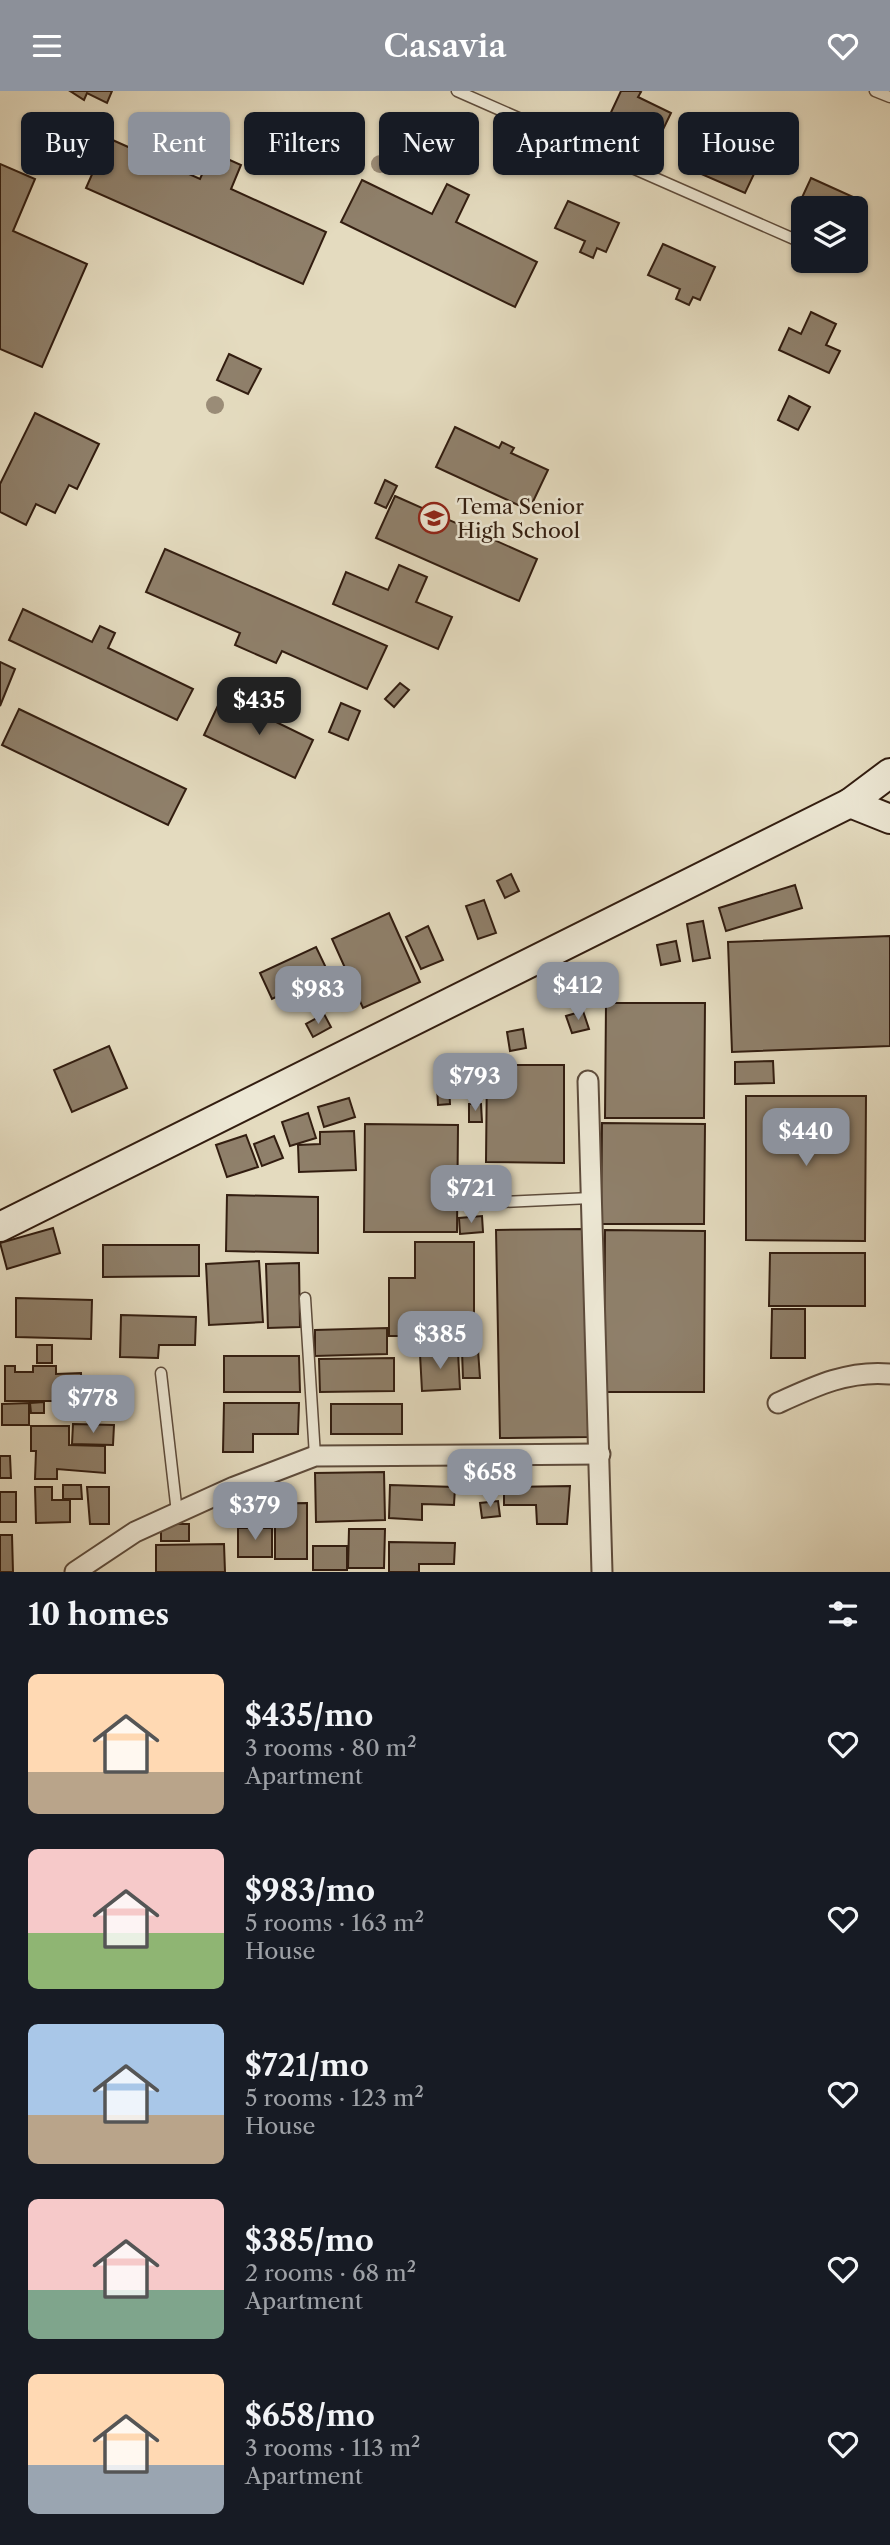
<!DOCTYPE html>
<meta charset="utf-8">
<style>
:root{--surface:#171b24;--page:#242831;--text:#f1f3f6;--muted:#9ea1a6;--accent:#8c9099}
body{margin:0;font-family:"Libre Caslon Text",serif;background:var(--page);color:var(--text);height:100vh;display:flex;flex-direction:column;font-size:26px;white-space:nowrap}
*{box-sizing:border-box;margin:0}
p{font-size:23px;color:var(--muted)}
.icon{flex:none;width:38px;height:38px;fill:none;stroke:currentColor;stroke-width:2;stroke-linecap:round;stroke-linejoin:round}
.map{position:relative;height:1481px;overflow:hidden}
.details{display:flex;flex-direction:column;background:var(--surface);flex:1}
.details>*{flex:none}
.banner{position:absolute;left:21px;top:21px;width:849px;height:63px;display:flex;gap:14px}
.buttons{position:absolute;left:791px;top:105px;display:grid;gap:14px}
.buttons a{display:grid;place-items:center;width:77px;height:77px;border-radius:10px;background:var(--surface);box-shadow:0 2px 5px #0004;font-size:35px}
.price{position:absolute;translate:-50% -60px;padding:0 16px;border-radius:14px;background:var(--accent);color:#fff;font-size:23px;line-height:46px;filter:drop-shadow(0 2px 4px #0008)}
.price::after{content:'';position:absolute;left:50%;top:42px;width:21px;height:16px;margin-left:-10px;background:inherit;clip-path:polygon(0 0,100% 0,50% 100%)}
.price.selected{background:#222;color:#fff}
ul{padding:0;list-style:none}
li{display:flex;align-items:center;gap:21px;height:175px;padding:0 28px}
li span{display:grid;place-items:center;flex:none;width:196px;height:140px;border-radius:10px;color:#555}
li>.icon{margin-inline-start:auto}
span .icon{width:84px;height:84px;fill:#fffc;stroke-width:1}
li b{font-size:30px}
h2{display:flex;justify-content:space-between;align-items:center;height:84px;padding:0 28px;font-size:30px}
.pill{padding:0 24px;border-radius:10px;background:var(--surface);box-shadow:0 2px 5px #0004;font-size:24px;line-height:63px}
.pill.selected{background:var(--accent);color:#fff}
header{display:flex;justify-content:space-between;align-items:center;height:91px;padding:0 28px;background:var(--accent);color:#fff;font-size:32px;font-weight:600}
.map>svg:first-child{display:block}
.building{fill:#8f806b;stroke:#321d10;stroke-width:2}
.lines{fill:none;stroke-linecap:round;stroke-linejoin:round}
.lane-casing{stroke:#5e4c3c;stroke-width:13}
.street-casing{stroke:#5e4c3c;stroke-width:23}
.secondary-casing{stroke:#321d10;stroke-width:32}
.lane{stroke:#ede8d5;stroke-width:10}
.street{stroke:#ede8d5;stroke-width:19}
.secondary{stroke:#ede8d5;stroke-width:28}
.tree{fill:#9a8c77}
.labels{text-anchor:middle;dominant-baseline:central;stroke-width:5;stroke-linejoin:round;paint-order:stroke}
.poi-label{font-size:21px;fill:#321d10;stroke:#ede8d5;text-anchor:start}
</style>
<header><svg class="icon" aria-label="menu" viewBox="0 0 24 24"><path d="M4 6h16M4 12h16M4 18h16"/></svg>Casavia<svg class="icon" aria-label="heart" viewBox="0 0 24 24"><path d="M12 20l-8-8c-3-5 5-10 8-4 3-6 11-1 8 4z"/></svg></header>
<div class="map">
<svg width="890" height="1481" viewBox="0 0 890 1481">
<rect width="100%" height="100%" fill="#e4dbbf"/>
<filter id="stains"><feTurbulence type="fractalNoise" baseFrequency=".00286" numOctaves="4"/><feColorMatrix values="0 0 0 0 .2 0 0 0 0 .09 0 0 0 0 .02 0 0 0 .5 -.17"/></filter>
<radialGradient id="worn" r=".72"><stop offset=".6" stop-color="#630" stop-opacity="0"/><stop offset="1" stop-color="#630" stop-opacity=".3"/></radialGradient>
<!-- building -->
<g class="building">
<polygon points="70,0 112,0 107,12 87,2 84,9"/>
<polygon points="621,0 639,0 641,1 638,6 671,22 655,55 606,32"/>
<polygon points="716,45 762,66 745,102 699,82"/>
<polygon points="108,47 200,88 212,61 241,74 231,98 326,141 303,193 86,97"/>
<polygon points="0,73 35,88 13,140 87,173 42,276 0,258"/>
<polygon points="811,87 862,110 856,123 856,117 803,117 803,131 793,126"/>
<polygon points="362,89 432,123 447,93 469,104 456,131 537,171 515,216 341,131"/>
<polygon points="568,110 619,132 606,161 597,157 593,167 580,161 585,150 555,137"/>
<polygon points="663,153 715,176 700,209 693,206 689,214 676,208 680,198 648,184"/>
<polygon points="811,221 836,233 826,254 840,260 829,282 779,259 789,237 801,243"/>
<polygon points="229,263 261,278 248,303 217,289"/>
<polygon points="789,305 810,316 798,339 778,329"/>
<polygon points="35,322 99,353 77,398 69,394 55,422 36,413 26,434 0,421 0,393"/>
<polygon points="455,336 499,357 502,351 514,357 511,362 548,379 529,419 436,376"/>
<polygon points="385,389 397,395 386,417 375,412"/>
<polygon points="395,405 537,468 519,510 376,447"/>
<polygon points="165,458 387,555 367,598 282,560 276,572 235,554 240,542 146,501"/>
<polygon points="399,474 427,486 416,511 452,526 438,558 333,513 346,481 388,499"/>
<polygon points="23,518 92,551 100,535 115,542 108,557 193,598 177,629 9,549"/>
<polygon points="0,571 15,578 0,615"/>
<polygon points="400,592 409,599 394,616 385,608"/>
<polygon points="222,606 261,625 265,617 279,624 276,631 313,649 295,687 204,644"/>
<polygon points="341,612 360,620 348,649 329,641"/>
<polygon points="19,618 186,698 168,734 2,654"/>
<polygon points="511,783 519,800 505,807 497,790"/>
<polygon points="795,794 802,817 726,840 719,817"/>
<polygon points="484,809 496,842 478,848 466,815"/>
<polygon points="389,822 420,891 363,917 332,848"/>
<polygon points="703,830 710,867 693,870 687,833"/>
<polygon points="428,835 443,869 421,878 406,846"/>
<polygon points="890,845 890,955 732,961 728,851"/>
<polygon points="676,850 680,870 661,874 657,854"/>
<polygon points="316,856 328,881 272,908 260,882"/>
<polygon points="606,912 705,912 704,1027 605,1027"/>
<polygon points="583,920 589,938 572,942 566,925"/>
<polygon points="324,923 331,936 313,946 306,933"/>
<polygon points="523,938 526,957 510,960 507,941"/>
<polygon points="109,955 127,997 72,1021 54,979"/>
<polygon points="773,970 774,992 735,993 735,971"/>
<polygon points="487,974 564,974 564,1072 486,1071"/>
<polygon points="449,994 450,1013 438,1014 437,995"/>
<polygon points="746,1005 866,1005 865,1150 746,1149"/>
<polygon points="349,1007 355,1026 324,1036 318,1016"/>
<polygon points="469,1013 481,1013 482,1031 469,1031"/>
<polygon points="308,1022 316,1047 290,1055 282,1031"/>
<polygon points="602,1032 705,1033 704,1133 601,1133"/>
<polygon points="365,1033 458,1034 457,1141 364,1141"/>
<polygon points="354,1040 356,1079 299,1081 298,1054 320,1053 320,1041"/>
<polygon points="246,1044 258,1076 227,1086 216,1054"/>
<polygon points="274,1045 283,1067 262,1075 254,1053"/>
<polygon points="227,1104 318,1106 318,1162 226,1160"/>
<polygon points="482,1125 483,1141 460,1143 459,1127"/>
<polygon points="53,1137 60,1162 7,1178 0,1152"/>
<polygon points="585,1138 589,1346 500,1347 496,1139"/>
<polygon points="605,1139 705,1140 704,1301 604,1301"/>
<polygon points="415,1151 474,1151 474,1252 412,1252 412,1245 389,1245 389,1187 415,1187"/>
<polygon points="103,1154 199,1154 199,1185 103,1186"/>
<polygon points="770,1162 865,1162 865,1215 769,1215"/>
<polygon points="259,1170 263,1231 209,1234 206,1173"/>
<polygon points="299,1172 300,1236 268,1237 266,1173"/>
<polygon points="16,1207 92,1209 91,1248 16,1246"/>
<polygon points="772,1218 805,1218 805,1267 771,1267"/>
<polygon points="121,1224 196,1226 195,1254 159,1254 158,1267 120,1266"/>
<polygon points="387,1237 387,1263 315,1265 315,1239"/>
<rect x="37" y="1254" width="15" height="18"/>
<polygon points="478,1259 480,1287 463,1287 462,1260"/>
<polygon points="458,1261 460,1298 422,1300 420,1263"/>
<polygon points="224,1265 299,1265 300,1301 224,1301"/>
<polygon points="394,1267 394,1300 320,1301 319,1268"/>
<polygon points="5,1275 15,1275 15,1281 33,1281 33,1275 56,1275 56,1283 81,1282 82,1316 53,1316 53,1310 5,1310"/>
<polygon points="113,1292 115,1316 96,1317 94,1293"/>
<polygon points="44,1311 44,1322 31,1322 30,1312"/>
<polygon points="93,1311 94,1324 83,1325 82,1312"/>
<polygon points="29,1312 29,1334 2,1334 2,1313"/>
<polygon points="224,1312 299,1312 298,1343 253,1343 253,1361 223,1361"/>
<rect x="331" y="1313" width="71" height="30"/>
<polygon points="73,1333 114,1334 113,1354 72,1353"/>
<polygon points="31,1335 69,1335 69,1354 105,1355 105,1382 57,1378 57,1388 35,1388 36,1360 31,1360"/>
<polygon points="0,1365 10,1365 11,1387 0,1387"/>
<polygon points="384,1381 385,1429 316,1431 315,1382"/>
<polygon points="63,1394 81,1394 82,1408 63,1408"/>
<polygon points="390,1394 455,1396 454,1414 422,1413 422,1429 389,1427"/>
<polygon points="570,1395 567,1433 537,1433 536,1414 504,1414 504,1396"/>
<polygon points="35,1396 52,1396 52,1409 70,1409 70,1431 36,1432"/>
<polygon points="87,1396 109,1396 109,1433 90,1433"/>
<rect x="0" y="1401" width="16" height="30"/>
<polygon points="498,1410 500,1425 482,1427 480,1412"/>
<polygon points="307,1412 307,1468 275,1468 275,1435 239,1435 239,1413"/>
<rect x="161" y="1433" width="28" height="17"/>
<rect x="238" y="1437" width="34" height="29"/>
<polygon points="349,1438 385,1438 384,1477 348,1477"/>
<polygon points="0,1444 12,1444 13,1481 0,1481"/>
<polygon points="389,1451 455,1452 454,1473 419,1473 419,1481 389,1481"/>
<polygon points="224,1453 225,1481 156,1481 156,1454"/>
<rect x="313" y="1455" width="34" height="24"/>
</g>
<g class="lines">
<!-- lane casing -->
<g class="lane-casing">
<g id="lane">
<polyline points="457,0 803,152"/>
<polyline points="875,0 890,6"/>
<polyline points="500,1111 591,1107"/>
<polyline points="305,1207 315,1365"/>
<polyline points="161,1282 177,1422"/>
</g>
</g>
<!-- street casing -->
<g class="street-casing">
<g id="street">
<polyline points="588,990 602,1481"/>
<path d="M778 1312C815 1295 849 1279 890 1283"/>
<polyline points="75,1481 135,1441 234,1396 315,1365 600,1363"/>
</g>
</g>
<!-- secondary casing -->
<g class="secondary-casing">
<g id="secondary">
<polyline points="850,712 890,728"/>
<polyline points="0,1136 850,712 890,682"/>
</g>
</g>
<!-- lane -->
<use href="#lane" class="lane"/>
<!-- street -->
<use href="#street" class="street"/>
<!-- secondary -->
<use href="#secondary" class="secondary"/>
</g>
<!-- trees -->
<g class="tree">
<circle cx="149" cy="32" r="9"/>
<circle cx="380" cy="73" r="9"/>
<circle cx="215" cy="314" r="9"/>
</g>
<!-- icons -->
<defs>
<g id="school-ring" transform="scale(1.575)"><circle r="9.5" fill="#ede8d5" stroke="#8f2418" stroke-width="1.5"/><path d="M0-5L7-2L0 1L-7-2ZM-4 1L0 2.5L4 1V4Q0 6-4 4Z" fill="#8f2418"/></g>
</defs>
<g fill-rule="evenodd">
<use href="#school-ring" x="434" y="427"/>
</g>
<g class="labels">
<!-- poi labels -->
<g class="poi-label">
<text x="457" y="415">Tema Senior<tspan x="457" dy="24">High School</tspan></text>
</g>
</g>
<rect width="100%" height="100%" filter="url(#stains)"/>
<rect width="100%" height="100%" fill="url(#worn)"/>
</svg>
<div class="buttons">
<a><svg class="icon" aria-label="layers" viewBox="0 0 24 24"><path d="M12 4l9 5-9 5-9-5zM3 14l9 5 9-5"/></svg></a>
</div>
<b class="price selected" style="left:259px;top:646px">$435</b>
<b class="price" style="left:578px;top:931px">$412</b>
<b class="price" style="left:318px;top:935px">$983</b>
<b class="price" style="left:475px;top:1022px">$793</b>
<b class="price" style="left:806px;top:1077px">$440</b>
<b class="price" style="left:471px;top:1134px">$721</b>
<b class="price" style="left:440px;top:1280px">$385</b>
<b class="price" style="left:93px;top:1344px">$778</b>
<b class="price" style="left:490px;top:1418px">$658</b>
<b class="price" style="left:255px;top:1451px">$379</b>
<div class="banner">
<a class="pill">Buy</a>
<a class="pill selected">Rent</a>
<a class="pill">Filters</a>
<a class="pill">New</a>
<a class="pill">Apartment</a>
<a class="pill">House</a>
</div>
</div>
<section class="details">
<h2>10 homes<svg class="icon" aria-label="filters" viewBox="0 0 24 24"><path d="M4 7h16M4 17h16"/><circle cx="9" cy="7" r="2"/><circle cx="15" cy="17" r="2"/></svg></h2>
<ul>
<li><span style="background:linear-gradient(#ffd9b3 70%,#b9a48a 0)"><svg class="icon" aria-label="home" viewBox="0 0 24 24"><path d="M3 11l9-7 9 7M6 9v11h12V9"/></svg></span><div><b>$435/mo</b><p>3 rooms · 80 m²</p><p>Apartment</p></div><svg class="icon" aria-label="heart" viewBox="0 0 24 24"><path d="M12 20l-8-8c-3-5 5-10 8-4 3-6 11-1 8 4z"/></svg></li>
<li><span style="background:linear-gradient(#f6c9c9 60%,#8fb573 0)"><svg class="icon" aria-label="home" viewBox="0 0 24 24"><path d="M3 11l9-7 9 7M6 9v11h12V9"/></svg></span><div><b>$983/mo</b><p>5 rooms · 163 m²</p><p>House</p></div><svg class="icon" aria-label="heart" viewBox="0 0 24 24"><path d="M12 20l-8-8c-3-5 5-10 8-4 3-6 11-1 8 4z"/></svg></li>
<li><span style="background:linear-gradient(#a9c7e8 65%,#b9a48a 0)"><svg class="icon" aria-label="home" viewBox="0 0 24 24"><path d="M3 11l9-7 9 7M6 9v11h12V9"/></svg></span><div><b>$721/mo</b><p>5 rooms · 123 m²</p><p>House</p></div><svg class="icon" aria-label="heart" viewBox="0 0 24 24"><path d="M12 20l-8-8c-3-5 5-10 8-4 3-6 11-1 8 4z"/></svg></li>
<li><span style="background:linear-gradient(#f6c9c9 65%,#7fa58c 0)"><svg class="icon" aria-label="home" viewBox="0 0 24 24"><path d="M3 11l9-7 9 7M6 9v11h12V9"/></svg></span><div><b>$385/mo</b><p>2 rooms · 68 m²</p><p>Apartment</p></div><svg class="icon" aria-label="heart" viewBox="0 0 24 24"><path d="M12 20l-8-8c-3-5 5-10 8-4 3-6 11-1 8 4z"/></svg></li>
<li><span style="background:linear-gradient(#ffd9b3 65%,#9aa5b1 0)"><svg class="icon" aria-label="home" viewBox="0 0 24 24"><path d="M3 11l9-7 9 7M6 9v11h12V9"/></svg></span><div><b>$658/mo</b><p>3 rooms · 113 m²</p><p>Apartment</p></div><svg class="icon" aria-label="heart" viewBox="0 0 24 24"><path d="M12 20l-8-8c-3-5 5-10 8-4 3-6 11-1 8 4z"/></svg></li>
</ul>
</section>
